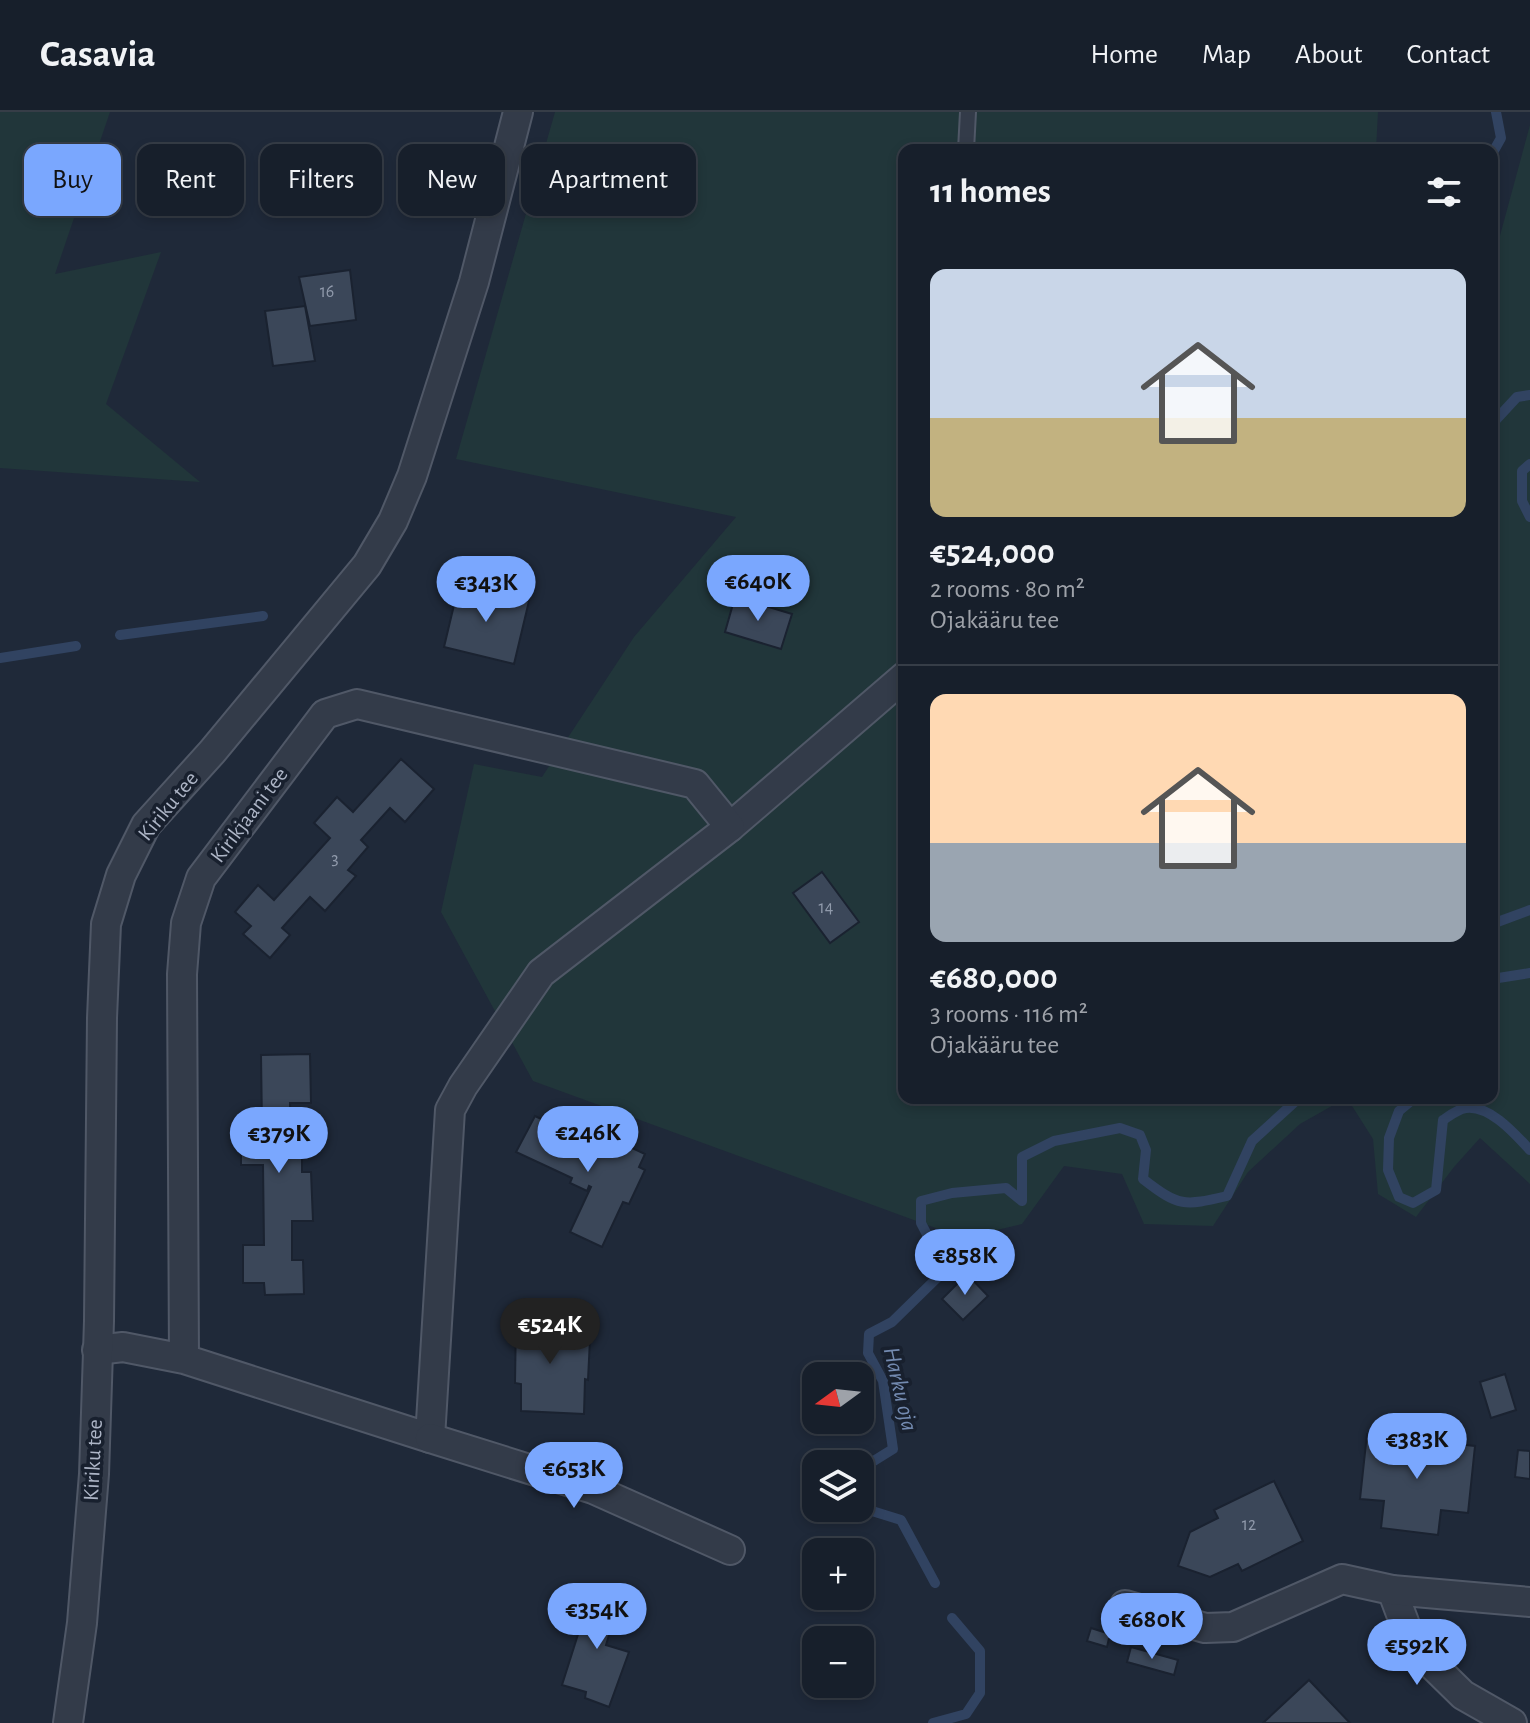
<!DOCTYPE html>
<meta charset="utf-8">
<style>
:root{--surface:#171f2b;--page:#202733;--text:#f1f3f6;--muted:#9ea2a9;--line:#363d47;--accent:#7aa7fe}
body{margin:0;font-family:"Alegreya Sans",sans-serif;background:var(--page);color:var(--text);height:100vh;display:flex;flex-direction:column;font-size:30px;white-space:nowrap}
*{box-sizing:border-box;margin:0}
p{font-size:26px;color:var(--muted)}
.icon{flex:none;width:44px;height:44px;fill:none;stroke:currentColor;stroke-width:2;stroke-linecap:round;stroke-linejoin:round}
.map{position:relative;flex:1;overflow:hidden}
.panel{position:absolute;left:898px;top:32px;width:600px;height:960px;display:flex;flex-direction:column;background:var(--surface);border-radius:16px;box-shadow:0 4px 12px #0003,0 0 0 2px var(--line)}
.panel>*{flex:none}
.hud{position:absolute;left:24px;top:32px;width:754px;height:72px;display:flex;gap:16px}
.needle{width:52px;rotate:255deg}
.fabs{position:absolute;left:802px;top:1250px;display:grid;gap:16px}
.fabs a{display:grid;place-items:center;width:72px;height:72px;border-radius:16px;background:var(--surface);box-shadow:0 4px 12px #0003,0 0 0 2px var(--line);font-size:40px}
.price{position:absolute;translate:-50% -68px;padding:0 18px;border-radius:28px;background:var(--accent);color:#111;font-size:26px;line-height:52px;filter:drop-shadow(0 2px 4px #0008)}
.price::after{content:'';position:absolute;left:50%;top:48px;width:24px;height:18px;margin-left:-12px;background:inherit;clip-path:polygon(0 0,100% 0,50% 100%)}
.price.on{background:#222;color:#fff}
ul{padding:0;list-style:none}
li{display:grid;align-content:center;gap:16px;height:424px;padding:0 32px}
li+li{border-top:2px solid var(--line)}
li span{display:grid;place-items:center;height:248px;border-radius:16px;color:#555}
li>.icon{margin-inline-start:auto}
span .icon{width:144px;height:144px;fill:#fffc;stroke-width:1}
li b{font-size:34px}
h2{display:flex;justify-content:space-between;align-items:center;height:96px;padding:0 32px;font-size:34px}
.tag{padding:0 28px;border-radius:16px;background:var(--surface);box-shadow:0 4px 12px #0003,0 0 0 2px var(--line);font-size:28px;line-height:72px}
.tag.on{background:var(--accent);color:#111}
header{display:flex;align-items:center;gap:48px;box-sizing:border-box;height:112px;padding:0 40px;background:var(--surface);border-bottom:2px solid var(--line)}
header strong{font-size:38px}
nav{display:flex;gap:44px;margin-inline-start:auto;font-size:28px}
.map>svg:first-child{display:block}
.green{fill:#21363a}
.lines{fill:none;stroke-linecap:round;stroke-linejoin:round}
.stream{stroke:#314361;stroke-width:10}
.building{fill:#3b4759;stroke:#1a2230;stroke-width:2}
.service-casing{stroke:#505867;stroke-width:18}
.minor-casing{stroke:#505867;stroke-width:32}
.service{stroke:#333b49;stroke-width:14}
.minor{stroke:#333b49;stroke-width:28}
.labels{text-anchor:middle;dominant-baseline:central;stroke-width:7;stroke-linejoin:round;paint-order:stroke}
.number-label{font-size:18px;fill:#909aab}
.street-label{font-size:22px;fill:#adb5c6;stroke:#18202e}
.water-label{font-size:24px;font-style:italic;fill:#738ab0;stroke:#18202e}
</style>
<header>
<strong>Casavia</strong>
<nav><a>Home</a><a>Map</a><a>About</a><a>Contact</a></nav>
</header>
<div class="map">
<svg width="1530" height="1611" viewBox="0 0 1530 1611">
<rect width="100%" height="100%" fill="#1f2939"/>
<!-- green -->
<g class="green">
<polygon points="0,0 110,0 55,162 161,140 106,292 200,370 0,356"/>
<polygon points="555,0 1378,0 1376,38 904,38 904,986 1346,986 1300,1012 1248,1060 1213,1114 1144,1112 1122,1062 1064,1054 1022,1112 963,1126 533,969 441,800 474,652 542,665 634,525 736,405 456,347"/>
<polygon points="1530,13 1530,1072 1480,1026 1454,1055 1416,1105 1378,1082 1373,1027 1347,986 1492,986 1492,153"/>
</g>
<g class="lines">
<!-- stream -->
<g class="stream">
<polyline points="1492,42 1501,26 1496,0"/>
<polyline points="1492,312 1517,285 1530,283"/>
<polyline points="1530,352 1522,359 1522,389 1530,405"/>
<polyline points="120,523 263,504"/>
<polyline points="0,546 76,534"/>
<polyline points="1492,812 1530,798"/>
<polyline points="1492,867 1530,861"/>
<path d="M1412 986 1411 989 1399 999 1389 1026 1388 1058 1399 1085 1413 1091 1436 1078 1443 1008C1449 1004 1458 997 1466 996 1490 993 1515 1022 1530 1038"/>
<path d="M935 1471 901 1408 872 1399 864 1382V1355L893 1337 883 1269 868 1241 869 1222 892 1210 938 1165 934 1136 921 1111V1089L952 1081 1006 1076 1022 1089V1045L1054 1029 1120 1016 1140 1023 1146 1038 1143 1067C1179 1095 1184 1094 1227 1084L1252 1029 1299 986"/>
<polyline points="933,1611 966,1602 980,1581 980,1539 952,1506"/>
</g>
</g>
<!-- building -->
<g class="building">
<polygon points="350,158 356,208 310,214 299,165"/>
<polygon points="305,194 315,249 273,254 265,199"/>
<polygon points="459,472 529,489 514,552 444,535"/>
<polygon points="735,485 792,502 781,537 725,520"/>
<polygon points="401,647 434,677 405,710 390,696 361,728 368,735 348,758 356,764 325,799 310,785 282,816 290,823 270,846 243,822 251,814 235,800 258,773 274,788 330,726 314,711 337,685 353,700"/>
<polygon points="822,760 859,810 830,831 793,781"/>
<polygon points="310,942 311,991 290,991 291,1030 302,1030 302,1060 311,1060 313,1109 292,1109 292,1148 303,1148 304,1182 265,1183 264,1171 243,1171 243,1133 264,1133 263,1053 241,1053 241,1015 262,1015 261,943"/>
<polygon points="535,1004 608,1039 613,1027 645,1042 639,1055 645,1058 629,1092 623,1090 602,1135 570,1120 591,1075 589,1074 587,1079 570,1071 572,1066 516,1040"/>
<polygon points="967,1162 988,1184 963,1208 942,1187"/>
<polygon points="525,1203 565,1203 566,1226 590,1227 588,1268 585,1267 584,1302 521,1299 521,1272 515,1271 516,1206 525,1207"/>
<polygon points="1505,1262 1516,1298 1491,1306 1480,1270"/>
<polygon points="1367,1322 1475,1334 1468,1401 1441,1398 1438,1423 1381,1416 1384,1389 1360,1387"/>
<polygon points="1518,1338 1530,1339 1530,1367 1515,1365"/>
<polygon points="1274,1369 1303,1429 1242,1459 1238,1452 1210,1465 1178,1454 1190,1420 1218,1406 1214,1398"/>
<polygon points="593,1475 621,1484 606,1533 629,1540 609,1595 585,1586 586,1580 562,1573"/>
<polygon points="1091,1516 1110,1522 1107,1535 1087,1529"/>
<polygon points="1131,1535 1178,1548 1174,1563 1127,1550"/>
<polygon points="1309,1568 1350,1611 1263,1611"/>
</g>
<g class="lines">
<!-- service casing -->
<g class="service-casing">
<polyline id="service" points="966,38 968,0"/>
</g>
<!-- minor casing -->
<g class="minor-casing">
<g id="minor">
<polyline points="730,715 904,565"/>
<polyline points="97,1238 123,1235 184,1247 430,1326 450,998 463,974 541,861 730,715 695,672 357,592 325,602 201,766 186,811 182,862 184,1247"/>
<polyline points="430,1326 593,1377 730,1438"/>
<polyline points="1392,1478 1413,1534 1463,1583 1512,1611"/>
<polyline points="1125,1493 1205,1516 1233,1515 1342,1467 1392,1478 1530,1490"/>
<polyline points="68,1611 82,1511 94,1362 99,1209 102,906 106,812 121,763 146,713 212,640 367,453 393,409 412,364 474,170 518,0"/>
</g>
</g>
<!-- service -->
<use href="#service" class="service"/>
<!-- minor -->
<use href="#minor" class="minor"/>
</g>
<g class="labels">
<!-- number labels -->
<g class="number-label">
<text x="327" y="180">16</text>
<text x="335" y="747">3</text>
<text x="826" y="796">14</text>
<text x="1249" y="1413">12</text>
</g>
<!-- street labels -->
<g class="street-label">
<text transform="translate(168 694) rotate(-51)">Kiriku tee</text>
<text transform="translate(249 703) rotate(-53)">Kirikjaani tee</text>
<text transform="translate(93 1348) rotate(-87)">Kiriku tee</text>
</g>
<!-- water labels -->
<g class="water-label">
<text transform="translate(900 1277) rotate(77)">Harku oja</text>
</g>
</g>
</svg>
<div class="fabs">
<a><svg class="needle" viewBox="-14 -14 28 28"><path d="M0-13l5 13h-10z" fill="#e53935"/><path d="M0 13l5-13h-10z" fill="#9ea2a9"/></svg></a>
<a><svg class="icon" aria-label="layers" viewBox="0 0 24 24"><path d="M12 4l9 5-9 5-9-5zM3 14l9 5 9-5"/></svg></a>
<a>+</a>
<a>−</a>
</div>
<b class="price" style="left:758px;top:511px">€640K</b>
<b class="price" style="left:486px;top:512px">€343K</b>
<b class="price" style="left:588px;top:1062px">€246K</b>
<b class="price" style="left:279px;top:1063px">€379K</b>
<b class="price" style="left:965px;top:1185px">€858K</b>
<b class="price on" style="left:550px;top:1254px">€524K</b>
<b class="price" style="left:1417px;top:1369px">€383K</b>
<b class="price" style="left:574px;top:1398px">€653K</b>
<b class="price" style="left:597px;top:1539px">€354K</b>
<b class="price" style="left:1152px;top:1549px">€680K</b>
<b class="price" style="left:1417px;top:1575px">€592K</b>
<div class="hud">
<a class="tag on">Buy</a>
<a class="tag">Rent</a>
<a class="tag">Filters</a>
<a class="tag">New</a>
<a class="tag">Apartment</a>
</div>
<section class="panel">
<h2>11 homes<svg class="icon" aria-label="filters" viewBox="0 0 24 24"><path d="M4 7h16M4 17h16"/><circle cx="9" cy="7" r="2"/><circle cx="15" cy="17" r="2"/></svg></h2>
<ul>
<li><span style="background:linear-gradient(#c9d6e8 60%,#c2b280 0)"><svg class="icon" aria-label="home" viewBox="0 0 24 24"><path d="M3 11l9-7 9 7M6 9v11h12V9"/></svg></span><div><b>€524,000</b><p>2 rooms · 80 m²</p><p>Ojakääru tee</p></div></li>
<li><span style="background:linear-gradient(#ffd9b3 60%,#9aa5b1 0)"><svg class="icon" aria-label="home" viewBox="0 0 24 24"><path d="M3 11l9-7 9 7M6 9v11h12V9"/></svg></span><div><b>€680,000</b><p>3 rooms · 116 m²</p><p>Ojakääru tee</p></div></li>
</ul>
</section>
</div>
